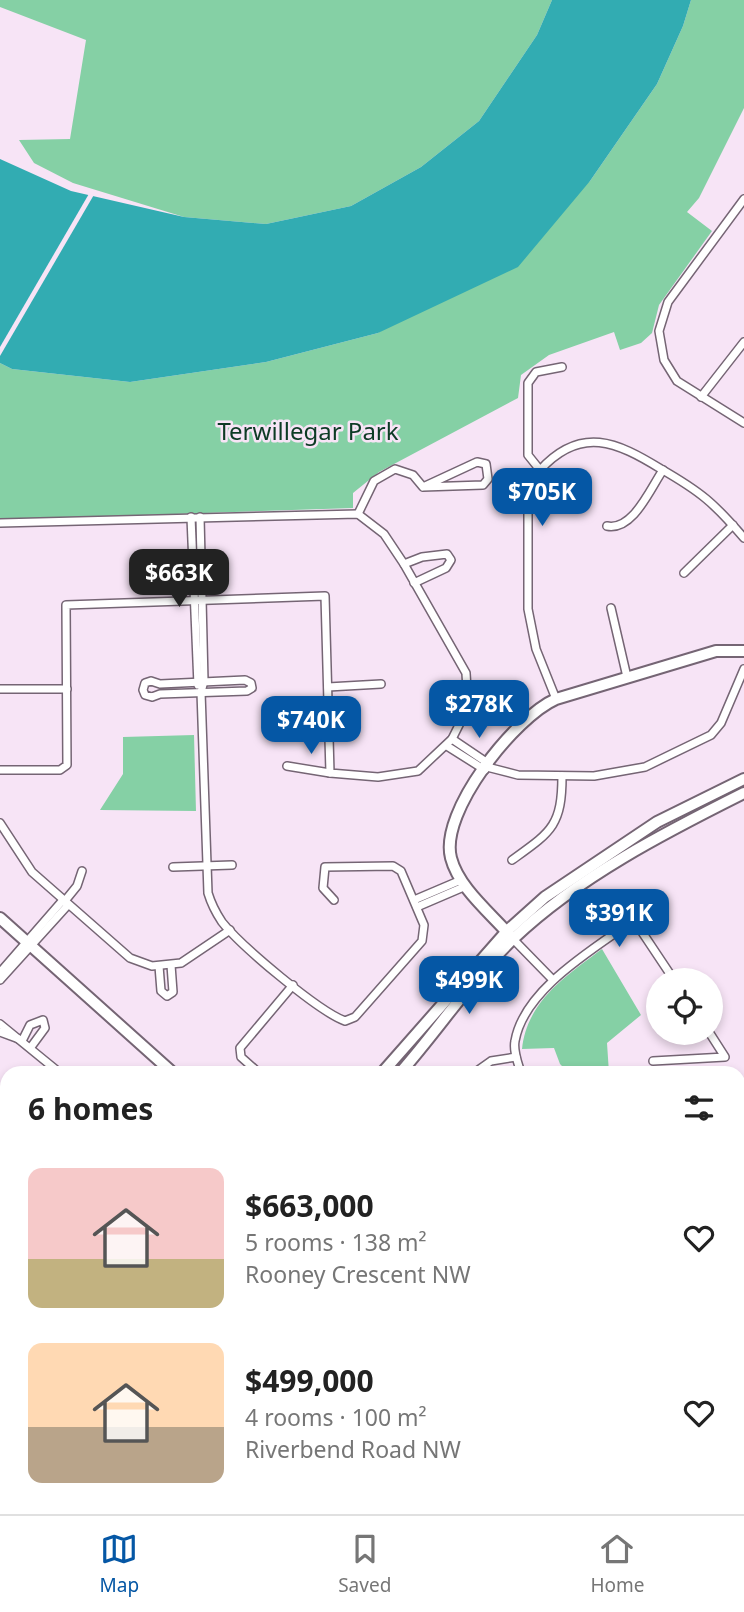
<!DOCTYPE html>
<meta charset="utf-8">
<style>
:root{--surface:#fff;--page:#f2f2f2;--text:#222;--muted:#767676;--line:#e0e0e0;--accent:#0557a5}
body{margin:0;font-family:"Noto Sans",sans-serif;background:var(--page);color:var(--text);height:100vh;display:flex;flex-direction:column;font-size:26px;white-space:nowrap}
*{box-sizing:border-box;margin:0}
p{font-size:23px;color:var(--muted)}
.icon{flex:none;width:38px;height:38px;fill:none;stroke:currentColor;stroke-width:2;stroke-linecap:round;stroke-linejoin:round}
.map{position:relative;flex:1;overflow:hidden}
.panel{position:absolute;left:0px;top:1066px;width:746px;height:450px;display:flex;flex-direction:column;background:var(--surface);border-radius:21px 21px 0 0;box-shadow:0 4px 10px #0003}
.panel>*{flex:none}
.controls{position:absolute;left:646px;top:968px;display:grid;gap:14px}
.controls a{display:grid;place-items:center;width:77px;height:77px;border-radius:50%;background:var(--surface);box-shadow:0 4px 10px #0003;font-size:35px}
.price{position:absolute;translate:-50% -60px;padding:0 16px;border-radius:14px;background:var(--accent);color:#fff;font-size:23px;line-height:46px;filter:drop-shadow(0 2px 4px #0008)}
.price::after{content:'';position:absolute;left:50%;top:42px;width:21px;height:16px;margin-left:-10px;background:inherit;clip-path:polygon(0 0,100% 0,50% 100%)}
.price.active{background:#222;color:#fff}
ul{padding:0;list-style:none}
li{display:flex;align-items:center;gap:21px;height:175px;padding:0 28px}
li span{display:grid;place-items:center;flex:none;width:196px;height:140px;border-radius:14px;color:#555}
li>.icon{margin-inline-start:auto}
span .icon{width:84px;height:84px;fill:#fffc;stroke-width:1}
li b{font-size:30px}
h2{display:flex;justify-content:space-between;align-items:center;height:84px;padding:0 28px;font-size:30px}
.tab-bar{display:flex;justify-content:space-around;align-items:center;height:98px;border-top:2px solid var(--line);background:var(--surface);font-size:19px;color:var(--muted)}
.tab-bar a{display:grid;justify-items:center;gap:4px}
.tab-bar .active{color:var(--accent)}
.map>svg:first-child{display:block}
.commercial{fill:#e9e1cb}
.green{fill:#85d0a5}
.water{fill:#32acb2}
.pier{fill:#f7e4f6}
.lines{fill:none;stroke-linecap:round;stroke-linejoin:round}
.street-casing{stroke:#756574;stroke-width:10}
.secondary-casing{stroke:#756574;stroke-width:14}
.street{stroke:#fff;stroke-width:7}
.secondary{stroke:#fff;stroke-width:10}
.labels{text-anchor:middle;dominant-baseline:central;stroke-width:5;stroke-linejoin:round;paint-order:stroke}
.park-label{font-size:24px;fill:#0d3b25;stroke:#f7e4f6}
</style>
<div class="map">
<svg width="744" height="1514" viewBox="0 0 744 1514">
<rect width="100%" height="100%" fill="#f7e4f6"/>
<!-- commercial -->
<polygon class="commercial" points="739,1447 744,1449 744,1514 566,1514 566,1509 738,1508"/>
<!-- green -->
<g class="green">
<polygon points="0,0 552,0 537,35 479,121 421,167 351,206 266,224 184,217 73,183 34,163 19,140 70,139 86,40 0,7"/>
<polygon points="691,0 744,0 744,108 699,198 687,212 712,231 659,305 652,333 641,343 620,350 614,332 549,355 521,375 518,398 379,472 353,493 353,508 0,520 0,363 12,369 130,382 266,362 378,333 590,181 657,84 683,26"/>
<polygon points="194,735 196,811 100,810 123,774 123,737"/>
<path d="M602 949 641 1015 607 1043 609 1073H569L560 1064 554 1048 522 1049C527 1001 566 976 602 949Z"/>
<polygon points="20,1508 214,1508 216,1514 20,1514"/>
</g>
<!-- water -->
<polygon class="water" points="552,0 691,0 683,26 657,84 590,181 518,267 378,333 266,362 130,382 12,369 0,363 0,159 71,191 184,217 266,224 351,206 421,167 479,121 537,35"/>
<!-- pier -->
<polygon class="pier" points="90,192 95,193 0,356 0,347"/>
<g class="lines">
<!-- street casing -->
<g class="street-casing">
<g id="street">
<polyline points="744,199 668,302 659,331 664,360 677,381 744,423"/>
<polyline points="701,397 744,342"/>
<path d="M540 470C581 425 617 442 661 469 701 492 714 503 744 538"/>
<polyline points="358,514 374,481 395,469 413,475 423,487 483,485 488,479 486,464 477,462 423,487"/>
<polyline points="191,517 198,685"/>
<path d="M200 517 204 681 201 692 208 893C211 903 216 913 222 922 241 946 318 1011 345 1021L355 1017 422 941 424 925 401 871 393 866 325 867 323 888 334 900"/>
<polyline points="0,523 358,514 384,534 404,564 466,673 468,707 452,739 418,771 378,777 330,773 325,596 66,605 67,765 60,770 0,770"/>
<path d="M607 526C633 531 650 489 663 470"/>
<polyline points="404,564 422,557 447,554 451,560 446,568 414,583"/>
<polyline points="684,573 733,525"/>
<polyline points="611,608 627,677"/>
<polygon points="245,680 251,683 252,688 247,691 160,694 152,697 145,695 143,690 145,683 151,681 160,684"/>
<polyline points="328,687 381,684"/>
<polyline points="0,689 67,689"/>
<polyline points="556,699 536,649 528,609 528,499 540,470 528,455 528,383 536,372 562,367"/>
<polyline points="452,739 489,764"/>
<polyline points="447,746 485,770"/>
<polyline points="287,766 330,773"/>
<polyline points="487,767 518,775 594,776 645,767 711,735 721,723 744,669"/>
<polyline points="0,823 32,872 130,958 152,966 181,963 230,930"/>
<path d="M512 860C551 832 562 826 562 776"/>
<polyline points="173,867 232,865"/>
<polyline points="414,900 461,880"/>
<polyline points="64,902 77,886 82,871"/>
<polyline points="417,907 466,886"/>
<polyline points="513,939 553,980"/>
<polyline points="159,966 161,991 167,996 173,992 171,965"/>
<polyline points="1,979 68,905"/>
<polyline points="0,980 3,969 63,900"/>
<polyline points="0,1024 60,1073"/>
<polyline points="0,1032 19,1039"/>
<polyline points="22,1041 30,1025 43,1020 45,1028 31,1047"/>
<polyline points="653,1061 725,1057 709,1032"/>
<polyline points="259,1073 241,1057 240,1048 293,985"/>
<polyline points="474,1073 491,1061 516,1057"/>
<path d="M521 1073C518 1063 513 1051 515 1041 524 989 594 949 634 920L674 980"/>
<polyline points="738,1227 744,1230"/>
<polyline points="0,1298 7,1295"/>
<polyline points="738,1358 744,1360"/>
<polyline points="294,1508 295,1514"/>
<polyline points="324,1514 327,1513"/>
<polyline points="488,1514 489,1508"/>
</g>
</g>
<!-- secondary casing -->
<g class="secondary-casing">
<g id="secondary">
<polyline points="0,918 173,1073"/>
<path d="M513 939C493 915 459 889 451 858 439 812 515 717 556 699L716 651H744"/>
<polyline points="382,1073 507,931 545,897 657,822 744,779"/>
<path d="M400 1073C438 1030 473 977 514 938 578 877 666 832 744 793"/>
<polyline points="738,1417 744,1419"/>
<polyline points="738,1431 744,1433"/>
<polyline points="234,1508 235,1514"/>
<polyline points="551,1508 551,1514"/>
<polyline points="13,1514 14,1508"/>
</g>
</g>
<!-- street -->
<use href="#street" class="street"/>
<!-- secondary -->
<use href="#secondary" class="secondary"/>
</g>
<g class="labels">
<!-- park labels -->
<g class="park-label">
<text x="308" y="430">Terwillegar Park</text>
</g>
</g>
</svg>
<div class="controls">
<a><svg class="icon" aria-label="locate" viewBox="0 0 24 24"><circle cx="12" cy="12" r="6"/><path d="M12 2v4M12 18v4M2 12h4M18 12h4"/></svg></a>
</div>
<b class="price" style="left:542px;top:528px">$705K</b>
<b class="price active" style="left:179px;top:609px">$663K</b>
<b class="price" style="left:479px;top:740px">$278K</b>
<b class="price" style="left:311px;top:756px">$740K</b>
<b class="price" style="left:619px;top:949px">$391K</b>
<b class="price" style="left:469px;top:1016px">$499K</b>
<section class="panel">
<h2>6 homes<svg class="icon" aria-label="filters" viewBox="0 0 24 24"><path d="M4 7h16M4 17h16"/><circle cx="9" cy="7" r="2"/><circle cx="15" cy="17" r="2"/></svg></h2>
<ul>
<li><span style="background:linear-gradient(#f6c9c9 65%,#c2b280 0)"><svg class="icon" aria-label="home" viewBox="0 0 24 24"><path d="M3 11l9-7 9 7M6 9v11h12V9"/></svg></span><div><b>$663,000</b><p>5 rooms · 138 m²</p><p>Rooney Crescent NW</p></div><svg class="icon" aria-label="heart" viewBox="0 0 24 24"><path d="M12 20l-8-8c-3-5 5-10 8-4 3-6 11-1 8 4z"/></svg></li>
<li><span style="background:linear-gradient(#ffd9b3 60%,#b9a48a 0)"><svg class="icon" aria-label="home" viewBox="0 0 24 24"><path d="M3 11l9-7 9 7M6 9v11h12V9"/></svg></span><div><b>$499,000</b><p>4 rooms · 100 m²</p><p>Riverbend Road NW</p></div><svg class="icon" aria-label="heart" viewBox="0 0 24 24"><path d="M12 20l-8-8c-3-5 5-10 8-4 3-6 11-1 8 4z"/></svg></li>
</ul>
</section>
</div>
<nav class="tab-bar">
<a class="active"><svg class="icon" aria-label="map" viewBox="0 0 24 24"><path d="M3 6l6-2 6 2 6-2v14l-6 2-6-2-6 2zM9 4v14M15 6v14"/></svg>Map</a>
<a><svg class="icon" aria-label="saved" viewBox="0 0 24 24"><path d="M7 4h10v16l-5-4-5 4z"/></svg>Saved</a>
<a><svg class="icon" aria-label="home" viewBox="0 0 24 24"><path d="M3 11l9-7 9 7M6 9v11h12V9"/></svg>Home</a>
</nav>
